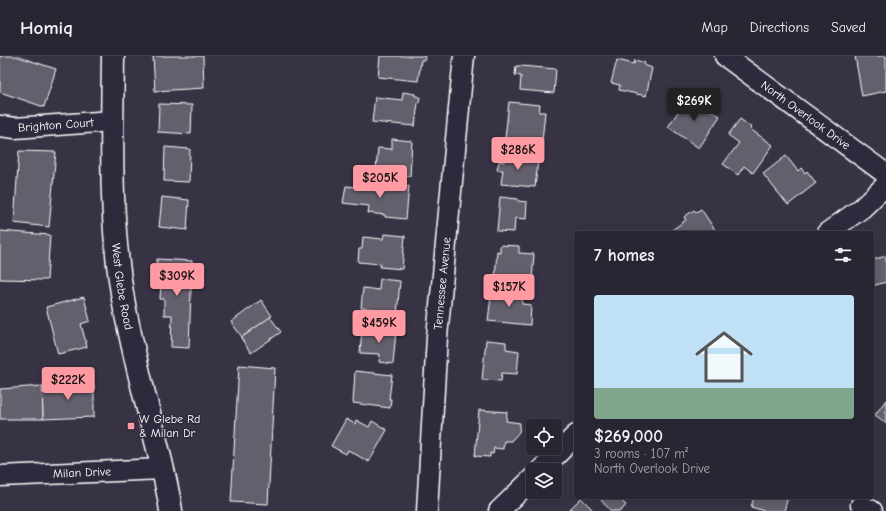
<!DOCTYPE html>
<meta charset="utf-8">
<style>
:root{--surface:#292634;--page:#312e3c;--text:#f1f3f6;--muted:#a5a5ac;--line:#45434f;--accent:#ff9aa2}
body{margin:0;font-family:"Comic Neue",sans-serif;background:var(--page);color:var(--text);height:100vh;display:flex;flex-direction:column;font-size:15px;white-space:nowrap}
*{box-sizing:border-box;margin:0}
p{font-size:13px;color:var(--muted)}
.icon{flex:none;width:22px;height:22px;fill:none;stroke:currentColor;stroke-width:2;stroke-linecap:round;stroke-linejoin:round}
.map{position:relative;flex:1;overflow:hidden}
.sheet{position:absolute;left:574px;top:175px;width:300px;height:268px;display:flex;flex-direction:column;background:var(--surface);border-radius:4px;box-shadow:0 2px 10px #0003,0 0 0 1px var(--line)}
.sheet>*{flex:none}
.tools{position:absolute;left:526px;top:363px;display:grid;gap:8px}
.tools a{display:grid;place-items:center;width:36px;height:36px;border-radius:4px;background:var(--surface);box-shadow:0 2px 10px #0003,0 0 0 1px var(--line);font-size:20px}
.price{position:absolute;translate:-50% -34px;padding:0 9px;border-radius:4px;background:var(--accent);color:#111;font-size:13px;line-height:26px;filter:drop-shadow(0 1px 2px #0008)}
.price::after{content:'';position:absolute;left:50%;top:24px;width:12px;height:9px;margin-left:-6px;background:inherit;clip-path:polygon(0 0,100% 0,50% 100%)}
.price.selected{background:#222;color:#fff}
ul{padding:0;list-style:none}
li{display:grid;align-content:center;gap:8px;height:212px;padding:0 20px}
li+li{border-top:1px solid var(--line)}
li span{display:grid;place-items:center;height:124px;border-radius:4px;color:#555}
li>.icon{margin-inline-start:auto}
span .icon{width:72px;height:72px;fill:#fffc;stroke-width:1}
li b{font-size:17px}
h2{display:flex;justify-content:space-between;align-items:center;height:48px;padding:0 20px;font-size:17px}
header{display:flex;align-items:center;gap:24px;box-sizing:border-box;height:56px;padding:0 20px;background:var(--surface);border-bottom:1px solid var(--line)}
header strong{font-size:19px}
nav{display:flex;gap:22px;margin-inline-start:auto;font-size:14px}
.map>svg:first-child{display:block}
.building{fill:#635f6d;stroke:#fff}
.lines{fill:none;stroke-linecap:round;stroke-linejoin:round}
.minor-casing{stroke:#fff;stroke-width:23}
.major-casing{stroke:#fff;stroke-width:25}
.minor{stroke:#2f2a3d;stroke-width:20}
.major{stroke:#2f2a3d;stroke-width:22}
.poi-dot{fill:#ff9aa2;stroke:#2f2a3d;stroke-width:1.5}
.labels{text-anchor:middle;dominant-baseline:central;stroke-width:3;stroke-linejoin:round;paint-order:stroke}
.street-label{font-size:12px;fill:#fff;stroke:#2f2a3d}
.poi-label{font-size:12px;fill:#fff;stroke:#2f2a3d;text-anchor:start}
</style>
<header>
<strong>Homiq</strong>
<nav><a>Map</a><a>Directions</a><a>Saved</a></nav>
</header>
<div class="map">
<svg width="886" height="455" viewBox="0 0 886 455">
<rect width="100%" height="100%" fill="#373345"/>
<filter id="ink" filterUnits="userSpaceOnUse"><feTurbulence type="fractalNoise" baseFrequency=".025" numOctaves="2"/><feDisplacementMap in="SourceGraphic" scale="8" xChannelSelector="R" yChannelSelector="G"/><feConvolveMatrix kernelMatrix="1 2 1 2 8 2 1 2 1" color-interpolation-filters="sRGB"/></filter>
<g filter="url(#ink)">
<!-- building -->
<g class="building">
<polygon points="0,0 16,0 56,13 44,51 0,36"/>
<polygon points="153,0 203,0 204,32 155,35"/>
<polygon points="380,0 425,0 425,4 421,4 418,25 378,21"/>
<polygon points="855,0 886,0 886,35 862,40"/>
<polygon points="617,4 634,8 635,4 645,7 644,9 652,12 646,40 619,34 620,29 611,27"/>
<polygon points="516,10 521,10 556,13 554,37 520,34 521,20 515,19"/>
<polygon points="403,36 415,38 415,40 420,41 419,47 418,47 415,70 372,66 375,41 402,44"/>
<polygon points="686,44 695,49 697,45 720,60 699,92 668,71"/>
<polygon points="509,46 540,49 539,56 545,56 542,85 505,82"/>
<polygon points="159,48 192,49 191,78 158,76"/>
<polygon points="740,63 751,71 750,73 773,89 753,117 744,110 738,119 723,108 739,87 728,79"/>
<polygon points="392,83 412,85 410,120 389,118 389,114 376,113 378,92 392,93"/>
<polygon points="165,91 190,93 189,126 164,125"/>
<polygon points="19,95 56,96 49,171 14,167"/>
<polygon points="505,95 518,97 517,105 525,106 525,104 538,105 535,131 501,128 503,114 497,114 499,105 504,106"/>
<polygon points="786,100 798,115 801,112 805,117 807,115 816,127 788,149 763,118"/>
<polygon points="388,128 409,130 406,163 385,161 385,159 368,157 369,150 343,147 346,130 369,132 370,129 388,130"/>
<polygon points="162,141 189,144 187,174 159,171"/>
<polygon points="500,141 518,143 518,145 527,146 526,163 515,162 514,176 497,175"/>
<polygon points="701,153 717,177 674,177 672,174 686,164 684,161 694,154 696,156"/>
<polygon points="0,175 50,179 47,224 0,223"/>
<polygon points="384,178 405,180 402,213 380,211 381,208 358,206 359,193 362,193 363,181 383,183"/>
<polygon points="500,189 519,190 519,197 534,198 532,224 495,222 497,195 500,196"/>
<polygon points="886,200 886,226 872,230 872,204"/>
<polygon points="157,203 192,205 189,292 171,291 172,259 164,259 164,243 160,243 161,226 156,226"/>
<polygon points="380,223 400,225 397,259 375,257 376,253 361,252 363,232 379,234"/>
<polygon points="492,232 504,233 504,235 523,237 522,248 531,249 530,269 488,265"/>
<polygon points="84,241 90,265 81,268 87,291 58,298 46,251"/>
<polygon points="261,244 272,260 242,281 231,266"/>
<polygon points="270,261 281,276 251,297 241,282"/>
<polygon points="362,272 396,275 393,308 379,306 380,298 360,297"/>
<polygon points="486,284 506,286 506,293 519,295 517,318 502,317 501,325 482,324"/>
<polygon points="239,309 275,312 268,448 231,446"/>
<polygon points="355,315 392,319 389,343 391,343 390,352 353,347"/>
<polygon points="94,328 94,361 43,363 42,330"/>
<polygon points="42,330 43,363 0,363 0,333"/>
<polygon points="886,344 886,367 875,359"/>
<polygon points="479,354 507,356 506,365 520,367 519,376 511,385 504,385 503,393 494,392 493,398 490,397 490,401 475,400"/>
<polygon points="346,363 355,368 356,364 369,371 372,365 387,374 369,406 348,394 346,398 331,390"/>
<polygon points="604,441 620,441 618,442 626,449 621,455 611,455 601,444"/>
<polygon points="754,441 788,441 784,455 765,455 751,451"/>
<polygon points="581,442 594,455 568,455"/>
</g>
<g class="lines">
<!-- minor casing -->
<g class="minor-casing">
<g id="minor">
<path id="s1" d="M725 0 886 118"/>
<path id="s2" d="M0 70 15 72 112 65"/>
<polyline points="827,177 862,152 886,129"/>
<polyline points="541,414 576,379"/>
<path id="s3" d="M0 420 163 413"/>
<polyline points="861,449 872,455"/>
<path id="s4" d="M427 455 437 281 464 0"/>
<polyline points="499,455 533,422"/>
</g>
</g>
<!-- major casing -->
<g class="major-casing">
<g id="major">
<path id="s5" d="M113 0C112 84 109 171 125 254 133 293 142 331 152 369 159 398 167 426 171 455"/>
</g>
</g>
<!-- minor -->
<use href="#minor" class="minor"/>
<!-- major -->
<use href="#major" class="major"/>
</g>
</g>
<!-- markers -->
<rect class="poi-dot" x="127" y="366" width="8" height="8" rx="2"/>
<g class="labels">
<!-- street labels -->
<g class="street-label">
<text stroke="none"><textPath href="#s1" startOffset="100">North Overlook Drive</textPath></text>
<text stroke="none"><textPath href="#s2" startOffset="56">Brighton Court</textPath></text>
<text stroke="none"><textPath href="#s4" startOffset="228">Tennessee Avenue</textPath></text>
<text stroke="none"><textPath href="#s5" startOffset="231">West Glebe Road</textPath></text>
<text stroke="none"><textPath href="#s3" startOffset="82">Milan Drive</textPath></text>
</g>
<!-- poi labels -->
<g class="poi-label">
<text x="139" y="363">W Glebe Rd<tspan x="139" dy="14">&amp; Milan Dr</tspan></text>
</g>
</g>
</svg>
<div class="tools">
<a><svg class="icon" aria-label="locate" viewBox="0 0 24 24"><circle cx="12" cy="12" r="6"/><path d="M12 2v4M12 18v4M2 12h4M18 12h4"/></svg></a>
<a><svg class="icon" aria-label="layers" viewBox="0 0 24 24"><path d="M12 4l9 5-9 5-9-5zM3 14l9 5 9-5"/></svg></a>
</div>
<b class="price selected" style="left:694px;top:66px">$269K</b>
<b class="price" style="left:518px;top:115px">$286K</b>
<b class="price" style="left:380px;top:143px">$205K</b>
<b class="price" style="left:177px;top:241px">$309K</b>
<b class="price" style="left:509px;top:252px">$157K</b>
<b class="price" style="left:379px;top:288px">$459K</b>
<b class="price" style="left:68px;top:345px">$222K</b>
<section class="sheet">
<h2>7 homes<svg class="icon" aria-label="filters" viewBox="0 0 24 24"><path d="M4 7h16M4 17h16"/><circle cx="9" cy="7" r="2"/><circle cx="15" cy="17" r="2"/></svg></h2>
<ul>
<li><span style="background:linear-gradient(#bfe0f5 75%,#7fa58c 0)"><svg class="icon" aria-label="home" viewBox="0 0 24 24"><path d="M3 11l9-7 9 7M6 9v11h12V9"/></svg></span><div><b>$269,000</b><p>3 rooms · 107 m²</p><p>North Overlook Drive</p></div></li>
</ul>
</section>
</div>
